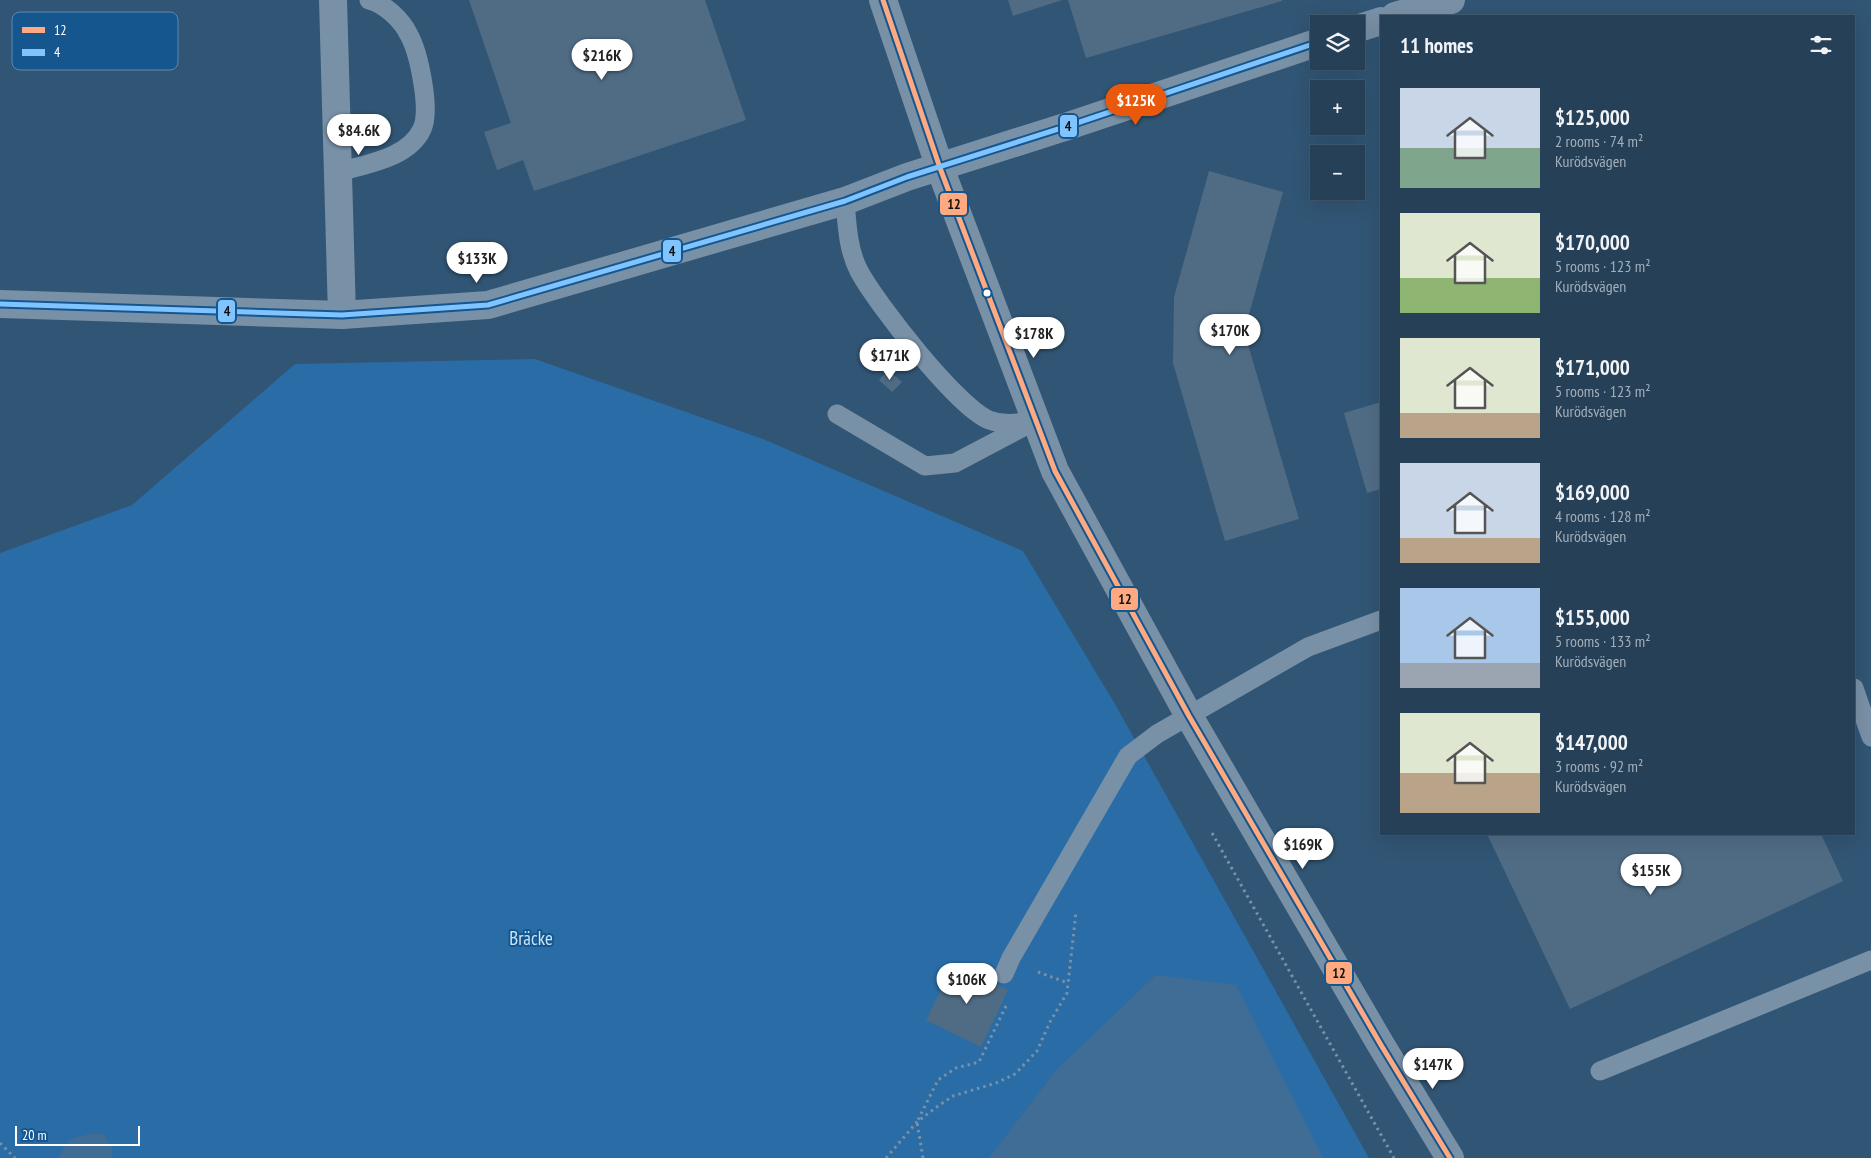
<!DOCTYPE html>
<meta charset="utf-8">
<style>
:root{--surface:#254057;--page:#2d475d;--text:#f1f3f6;--muted:#a3afba;--line:#42596d;--accent:#ea580c}
body{margin:0;font-family:"PT Sans Narrow",sans-serif;background:var(--page);color:var(--text);height:100vh;display:flex;flex-direction:column;font-size:19px;white-space:nowrap}
*{box-sizing:border-box;margin:0}
p{font-size:16px;color:var(--muted)}
.icon{flex:none;width:28px;height:28px;fill:none;stroke:currentColor;stroke-width:2;stroke-linecap:round;stroke-linejoin:round}
.map{position:relative;flex:1;overflow:hidden}
.side{position:absolute;left:1380px;top:15px;width:475px;height:820px;display:flex;flex-direction:column;background:var(--surface);border-radius:0px;box-shadow:0 5px 20px #0002,0 0 0 1px var(--line)}
.side>*{flex:none}
.tools{position:absolute;left:1310px;top:15px;display:grid;gap:10px}
.tools a{display:grid;place-items:center;width:55px;height:55px;border-radius:0px;background:var(--surface);box-shadow:0 5px 20px #0002,0 0 0 1px var(--line);font-size:25px}
.scale{position:absolute;left:15px;bottom:12px;width:125px;box-sizing:border-box;padding-left:5px;border:2px solid #fff;border-top:0;font-size:14px;line-height:18px;white-space:nowrap;color:#fff;-webkit-text-stroke:4px #16568f;paint-order:stroke}
.price{position:absolute;translate:-50% -42px;padding:0 11px;border-radius:18px;background:#fff;color:#222;font-size:16px;line-height:32px;filter:drop-shadow(0 1px 2px #0008)}
.price::after{content:'';position:absolute;left:50%;top:30px;width:15px;height:11px;margin-left:-8px;background:inherit;clip-path:polygon(0 0,100% 0,50% 100%)}
.price.on{background:var(--accent);color:#fff}
ul{padding:0;list-style:none}
li{display:flex;align-items:center;gap:15px;height:125px;padding:0 20px}
li span{display:grid;place-items:center;flex:none;width:140px;height:100px;border-radius:0px;color:#555}
li>.icon{margin-inline-start:auto}
span .icon{width:60px;height:60px;fill:#fffc;stroke-width:1}
li b{font-size:21px}
h2{display:flex;justify-content:space-between;align-items:center;height:60px;padding:0 20px;font-size:21px}
.map>svg:first-child{display:block}
.green{fill:#296ca6}
.water{fill:#406d95}
.building{fill:#506c85}
.lines{fill:none;stroke-linecap:round;stroke-linejoin:round}
.path{stroke:#7991a7;stroke-width:3;stroke-dasharray:2.5 4;stroke-linecap:butt}
.lane{stroke:#7991a7;stroke-width:19}
.street{stroke:#7991a7;stroke-width:28}
.bus-1-casing{stroke:#16568f;stroke-width:9}
.bus-2-casing{stroke:#16568f;stroke-width:9}
.bus-1{stroke:#ffa980;stroke-width:5}
.bus-2{stroke:#80c4ff;stroke-width:5}
.bus-dot{fill:#fff;stroke:#16568f;stroke-width:2}
.labels{text-anchor:middle;dominant-baseline:central;stroke-width:4;stroke-linejoin:round;paint-order:stroke}
.park-label{font-size:19px;fill:#c9e4fb;stroke:#16568f}
.key{fill:#16568f;stroke:#5c89b1;stroke-width:1}
.key-label{font-size:14px;fill:#fff}
.line-badge{stroke:#16568f;stroke-width:2}
.pale-badge-label{font-size:14px;text-anchor:middle;font-weight:bold;fill:#111}
</style>
<div class="map">
<svg width="1871" height="1158" viewBox="0 0 1871 1158">
<rect width="100%" height="100%" fill="#315574"/>
<!-- green -->
<polygon class="green" points="535,359 763,439 1023,551 1115,704 1369,1158 0,1158 0,553 132,505 295,364"/>
<!-- water -->
<g class="water">
<polygon points="1156,975 1236,985 1323,1158 989,1158 1057,1069"/>
<polygon points="89,1134 104,1134 112,1149 112,1158 60,1158 59,1156 70,1139"/>
</g>
<!-- building -->
<g class="building">
<polygon points="469,0 705,0 746,120 534,191 523,160 497,170 484,132 511,123"/>
<polygon points="1008,0 1062,0 1013,16"/>
<polygon points="1068,0 1282,0 1282,1 1086,58"/>
<polygon points="1209,171 1283,192 1248,318 1247,341 1299,519 1225,541 1173,363 1174,297"/>
<polygon points="888,370 902,382 892,392 879,380"/>
<polygon points="1381,402 1381,489 1367,493 1344,413"/>
<polygon points="1487,834 1821,834 1843,881 1570,1009"/>
<polygon points="954,963 1008,990 981,1047 926,1020"/>
</g>
<g class="lines">
<!-- path -->
<g class="path">
<polyline points="1212,833 1394,1158"/>
<polyline points="1038,972 1068,983"/>
<polyline points="0,1143 15,1158"/>
<polyline points="886,1158 917,1122 938,1106 953,1096 996,1083 1015,1074 1037,1051 1050,1022 1067,993 1076,912"/>
<polyline points="923,1158 917,1122 938,1080 956,1068 979,1062 1006,1006"/>
</g>
<!-- lane -->
<g class="lane">
<path d="M339 172C366 164 409 158 422 129 431 110 419 53 409 35 402 20 385 4 369 0"/>
<path d="M845 201C847 225 848 250 859 271 876 303 958 408 989 420 1005 426 1019 423 1034 420"/>
<polyline points="837,414 925,466 955,463 1027,425"/>
<polyline points="1854,688 1871,737"/>
<polyline points="1004,974 1011,958 1128,756 1157,734 1308,647 1381,620"/>
<polyline points="1600,1071 1871,960"/>
</g>
<!-- street -->
<g class="street">
<polyline points="333,0 342,315"/>
<polyline points="883,0 940,168 1055,471 1189,716 1381,1045 1450,1158"/>
<polyline points="1395,16 1451,0"/>
<polyline points="1356,29 1381,21"/>
<polyline points="0,304 342,315 488,305 845,201 907,177 1071,125 1319,42"/>
</g>
<!-- bus-1 casing -->
<g class="bus-1-casing">
<polyline id="bus-1" points="883,0 940,168 1055,471 1189,716 1381,1045 1450,1158"/>
</g>
<!-- bus-2 casing -->
<g class="bus-2-casing">
<polyline id="bus-2" points="0,304 342,315 488,305 845,201 907,177 1071,125 1319,42"/>
</g>
<!-- bus-1 -->
<use href="#bus-1" class="bus-1"/>
<!-- bus-2 -->
<use href="#bus-2" class="bus-2"/>
</g>
<!-- markers -->
<circle class="bus-dot" cx="987" cy="293" r="4.5"/>
<g class="labels">
<!-- park labels -->
<g class="park-label">
<text x="531" y="938">Bräcke</text>
</g>
</g>
<!-- legend -->
<rect x="12" y="12" width="166" height="58" rx="8" class="key"/>
<rect x="22" y="27" width="23" height="6" fill="#ffa980"/>
<rect x="22" y="49" width="23" height="7" fill="#80c4ff"/>
<g class="key-label">
<text x="54" y="35">12</text>
<text x="54" y="57">4</text>
</g>
<g class="line-badge">
<rect x="1059" y="114" width="19" height="24" rx="5" fill="#80c4ff"/>
<rect x="939" y="192" width="29" height="24" rx="5" fill="#ffa980"/>
<rect x="662" y="239" width="20" height="24" rx="5" fill="#80c4ff"/>
<rect x="217" y="299" width="19" height="24" rx="5" fill="#80c4ff"/>
<rect x="1110" y="587" width="29" height="24" rx="5" fill="#ffa980"/>
<rect x="1325" y="961" width="28" height="24" rx="5" fill="#ffa980"/>
</g>
<g class="pale-badge-label">
<text x="1068" y="131">4</text>
<text x="954" y="209">12</text>
<text x="672" y="256">4</text>
<text x="227" y="316">4</text>
<text x="1125" y="604">12</text>
<text x="1339" y="978">12</text>
</g>
</svg>
<div class="tools">
<a><svg class="icon" aria-label="layers" viewBox="0 0 24 24"><path d="M12 4l9 5-9 5-9-5zM3 14l9 5 9-5"/></svg></a>
<a>+</a>
<a>−</a>
</div>
<div class="scale">20 m</div>
<b class="price" style="left:602px;top:81px">$216K</b>
<b class="price on" style="left:1136px;top:126px">$125K</b>
<b class="price" style="left:359px;top:156px">$84.6K</b>
<b class="price" style="left:477px;top:284px">$133K</b>
<b class="price" style="left:1230px;top:356px">$170K</b>
<b class="price" style="left:1034px;top:359px">$178K</b>
<b class="price" style="left:890px;top:381px">$171K</b>
<b class="price" style="left:1303px;top:870px">$169K</b>
<b class="price" style="left:1651px;top:896px">$155K</b>
<b class="price" style="left:967px;top:1005px">$106K</b>
<b class="price" style="left:1433px;top:1090px">$147K</b>
<section class="side">
<h2>11 homes<svg class="icon" aria-label="filters" viewBox="0 0 24 24"><path d="M4 7h16M4 17h16"/><circle cx="9" cy="7" r="2"/><circle cx="15" cy="17" r="2"/></svg></h2>
<ul>
<li><span style="background:linear-gradient(#c9d6e8 60%,#7fa58c 0)"><svg class="icon" aria-label="home" viewBox="0 0 24 24"><path d="M3 11l9-7 9 7M6 9v11h12V9"/></svg></span><div><b>$125,000</b><p>2 rooms · 74 m²</p><p>Kurödsvägen</p></div></li>
<li><span style="background:linear-gradient(#dfe7d0 65%,#8fb573 0)"><svg class="icon" aria-label="home" viewBox="0 0 24 24"><path d="M3 11l9-7 9 7M6 9v11h12V9"/></svg></span><div><b>$170,000</b><p>5 rooms · 123 m²</p><p>Kurödsvägen</p></div></li>
<li><span style="background:linear-gradient(#dfe7d0 75%,#b9a48a 0)"><svg class="icon" aria-label="home" viewBox="0 0 24 24"><path d="M3 11l9-7 9 7M6 9v11h12V9"/></svg></span><div><b>$171,000</b><p>5 rooms · 123 m²</p><p>Kurödsvägen</p></div></li>
<li><span style="background:linear-gradient(#c9d6e8 75%,#b9a48a 0)"><svg class="icon" aria-label="home" viewBox="0 0 24 24"><path d="M3 11l9-7 9 7M6 9v11h12V9"/></svg></span><div><b>$169,000</b><p>4 rooms · 128 m²</p><p>Kurödsvägen</p></div></li>
<li><span style="background:linear-gradient(#a9c7e8 75%,#9aa5b1 0)"><svg class="icon" aria-label="home" viewBox="0 0 24 24"><path d="M3 11l9-7 9 7M6 9v11h12V9"/></svg></span><div><b>$155,000</b><p>5 rooms · 133 m²</p><p>Kurödsvägen</p></div></li>
<li><span style="background:linear-gradient(#dfe7d0 60%,#b9a48a 0)"><svg class="icon" aria-label="home" viewBox="0 0 24 24"><path d="M3 11l9-7 9 7M6 9v11h12V9"/></svg></span><div><b>$147,000</b><p>3 rooms · 92 m²</p><p>Kurödsvägen</p></div></li>
</ul>
</section>
</div>
